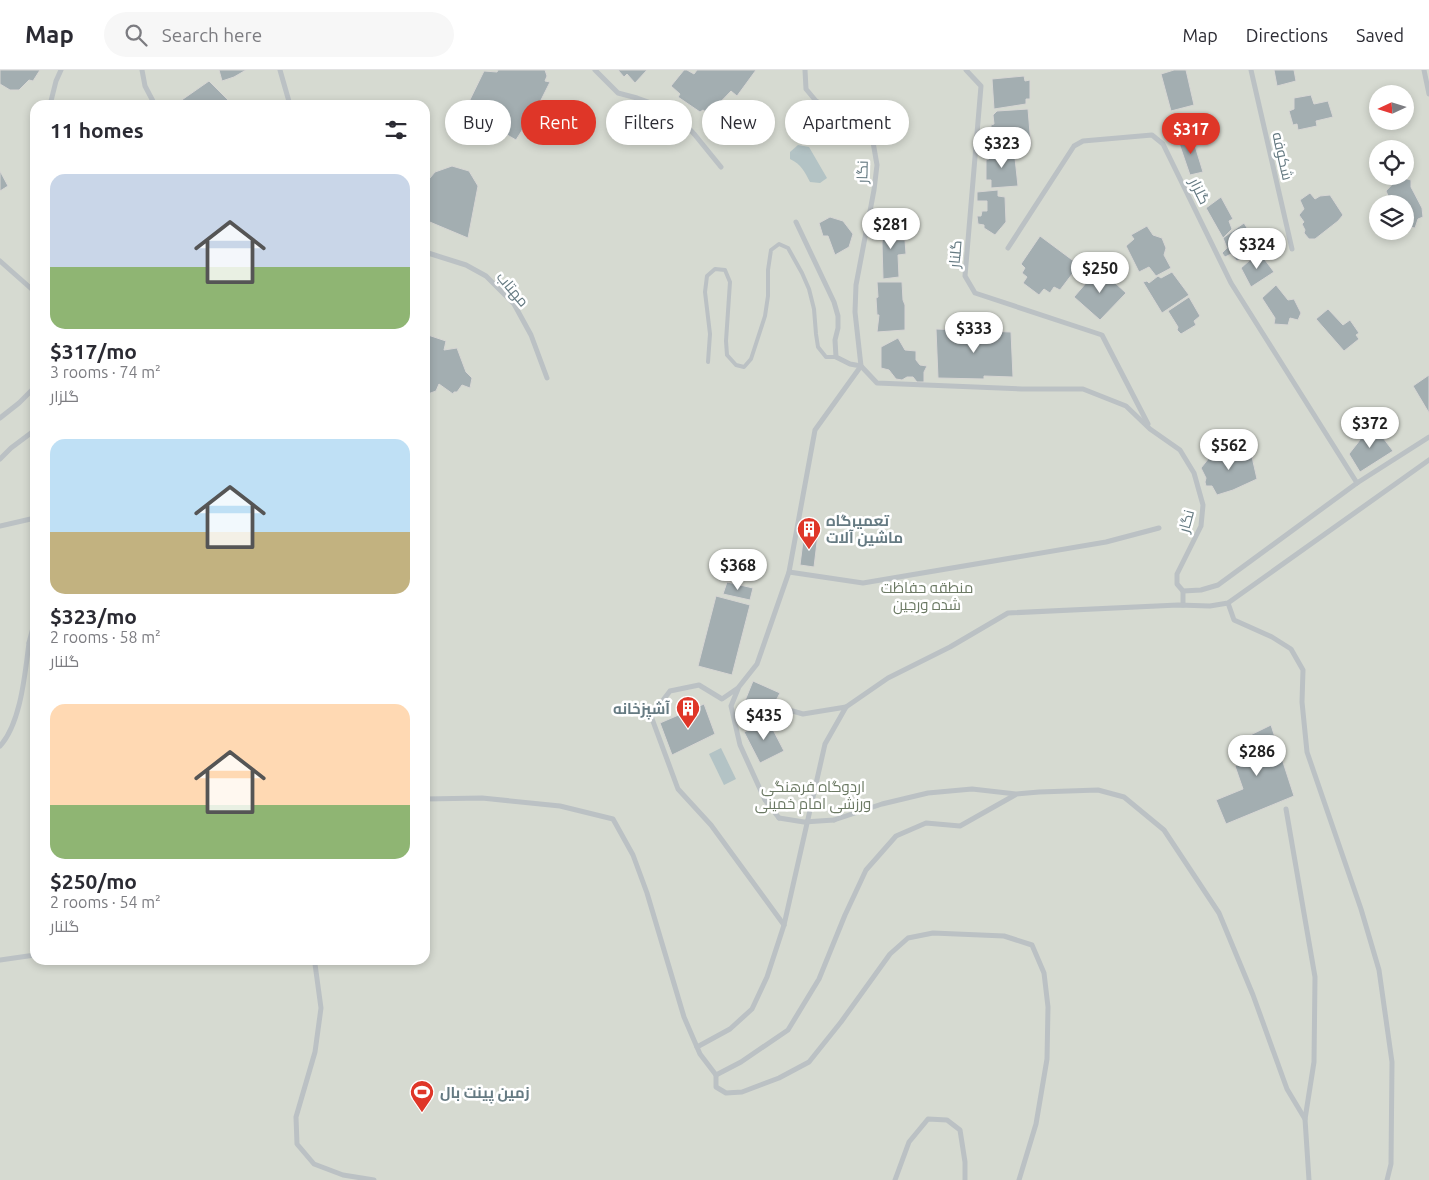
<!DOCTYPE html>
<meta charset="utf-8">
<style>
:root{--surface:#fff;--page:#f7f7f7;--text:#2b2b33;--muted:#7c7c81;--line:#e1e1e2;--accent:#df3628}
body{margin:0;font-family:Ubuntu,Cairo,sans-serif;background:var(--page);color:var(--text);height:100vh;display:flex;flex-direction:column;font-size:19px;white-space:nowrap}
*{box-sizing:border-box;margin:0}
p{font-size:16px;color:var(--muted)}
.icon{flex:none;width:28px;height:28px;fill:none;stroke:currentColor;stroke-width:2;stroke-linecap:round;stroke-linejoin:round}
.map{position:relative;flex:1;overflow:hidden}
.details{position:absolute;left:30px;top:30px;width:400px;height:865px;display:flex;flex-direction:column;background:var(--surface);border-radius:15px;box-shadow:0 2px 8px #0003}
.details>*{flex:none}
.top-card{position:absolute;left:445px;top:30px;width:475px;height:45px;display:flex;gap:10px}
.needle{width:32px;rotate:266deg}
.tools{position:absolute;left:1369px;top:15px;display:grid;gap:10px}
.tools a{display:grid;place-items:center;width:45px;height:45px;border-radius:50%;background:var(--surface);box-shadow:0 2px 8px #0003;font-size:25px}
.price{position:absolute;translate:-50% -42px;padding:0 11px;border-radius:18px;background:#fff;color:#222;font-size:16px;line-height:32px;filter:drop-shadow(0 1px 2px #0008)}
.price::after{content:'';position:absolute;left:50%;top:30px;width:15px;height:11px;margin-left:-8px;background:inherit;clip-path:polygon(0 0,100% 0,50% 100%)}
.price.on{background:var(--accent);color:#fff}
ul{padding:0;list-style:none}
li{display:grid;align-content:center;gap:10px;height:265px;padding:0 20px}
li span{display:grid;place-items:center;height:155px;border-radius:15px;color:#555}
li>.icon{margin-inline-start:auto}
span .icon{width:90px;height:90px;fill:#fffc;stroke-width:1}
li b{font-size:21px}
h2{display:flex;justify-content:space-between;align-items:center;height:60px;padding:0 20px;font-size:21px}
.chip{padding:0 18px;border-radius:22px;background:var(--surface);box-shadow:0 2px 8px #0003;font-size:18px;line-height:45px}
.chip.on{background:var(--accent);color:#fff}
header{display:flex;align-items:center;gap:30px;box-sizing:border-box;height:70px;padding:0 25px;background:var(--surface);border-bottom:1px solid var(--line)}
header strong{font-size:24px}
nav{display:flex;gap:28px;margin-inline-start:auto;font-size:18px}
.search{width:350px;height:45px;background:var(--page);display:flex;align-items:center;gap:12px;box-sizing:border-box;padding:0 18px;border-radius:28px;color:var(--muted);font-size:19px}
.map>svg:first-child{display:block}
.green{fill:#d6dad1;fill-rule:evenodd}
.water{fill:#b3c3c5}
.building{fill:#a3aeb1;stroke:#d7d6d4}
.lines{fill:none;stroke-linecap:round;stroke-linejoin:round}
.lane{stroke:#bbc1c4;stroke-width:4}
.street{stroke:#bbc1c4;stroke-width:5}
.street-bridge{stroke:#bbc1c4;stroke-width:5}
.labels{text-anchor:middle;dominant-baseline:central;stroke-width:5;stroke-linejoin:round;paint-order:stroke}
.street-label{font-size:15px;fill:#657a82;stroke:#fff}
.poi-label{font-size:15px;font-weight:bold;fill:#657a82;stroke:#fff;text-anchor:start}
.park-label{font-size:15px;fill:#6b7963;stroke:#fff}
</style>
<header>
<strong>Map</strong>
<div class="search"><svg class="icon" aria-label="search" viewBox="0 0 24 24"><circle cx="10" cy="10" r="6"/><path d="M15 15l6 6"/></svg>Search here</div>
<nav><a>Map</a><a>Directions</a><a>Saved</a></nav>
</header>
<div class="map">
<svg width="1429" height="1110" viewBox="0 0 1429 1110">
<rect width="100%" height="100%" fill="#f5f5f2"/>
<!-- green -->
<path class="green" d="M0 0H1429V1110H0ZM1378 24H1405V51H1378ZM35 35H425V890H35ZM1378 79H1405V106H1378ZM1378 134H1405V161H1378Z"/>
<!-- water -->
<g class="water">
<path d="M798 75 809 77 827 108 820 113 810 112C804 101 802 95 790 89V82Z"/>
<polygon points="721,678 736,709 724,715 709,684"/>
</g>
<!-- building -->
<g class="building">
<polygon points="0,0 40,0 33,11 29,10 19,20 10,20 0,14"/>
<polygon points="219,0 246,0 234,7 222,11"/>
<polygon points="498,0 545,0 547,6 545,11 550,12 541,30 516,70 490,55 495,45 490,44 486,41 481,49 464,42 484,1 497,2"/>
<polygon points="618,0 647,0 635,13 627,4 624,7"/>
<polygon points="684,0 687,0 694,4 697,0 756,0 737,26 731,21 709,44 703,40 700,42 678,27 680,24 671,16"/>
<polygon points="1174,0 1186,0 1194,35 1171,41 1161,4"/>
<polygon points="1274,0 1294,0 1296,11 1277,16"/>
<polygon points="1024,6 1025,11 1030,10 1030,29 1026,29 1026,34 994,39 992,9"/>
<polygon points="209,11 233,35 176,34"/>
<polygon points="1311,25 1314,34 1328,31 1333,47 1316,51 1317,56 1298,60 1297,54 1293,55 1289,41 1294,39 1294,28"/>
<polygon points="1028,39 1031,75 998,77 995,73 995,64 991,64 991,55 994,54 993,45 997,41"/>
<polygon points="1192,66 1203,102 1190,105 1178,70"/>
<polygon points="1013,80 1013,88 1015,88 1018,116 991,118 991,110 986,110 986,90 989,89 989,82"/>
<polygon points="452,96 469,101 478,116 468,168 425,150 425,114 435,102"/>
<polygon points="0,101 8,116 0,121"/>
<polygon points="1399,107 1411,110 1411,117 1422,138 1423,147 1418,149 1415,158 1405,156 1405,134 1388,134 1389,128 1386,121"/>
<polygon points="998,120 998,126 1005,127 1006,152 995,165 984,158 984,155 978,154 977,146 981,146 982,141 987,141 987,131 977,131 977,122"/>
<polygon points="1310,123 1315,129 1320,126 1330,125 1343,145 1338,151 1315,169 1309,169 1304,163 1305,160 1302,154 1304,152 1299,145 1304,139 1300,130"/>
<polygon points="1221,127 1233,149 1229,151 1232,159 1223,168 1206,138"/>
<polygon points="830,147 843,151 853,164 849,177 835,185 828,166 823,166 819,153"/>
<polygon points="885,149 896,150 894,170 905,170 906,184 898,185 899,207 883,209 882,173"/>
<polygon points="1244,153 1258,176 1237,191 1231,184 1225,187 1222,183 1227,178 1223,168"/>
<polygon points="1147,156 1153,165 1162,168 1166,178 1164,185 1171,198 1156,206 1149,197 1139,202 1126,176 1134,169 1131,165"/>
<polygon points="1040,166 1079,195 1060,220 1054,217 1050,223 1044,219 1039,225 1023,213 1027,207 1022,203 1025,198 1021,194"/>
<polygon points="1259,182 1274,202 1251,217 1241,198"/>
<polygon points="1099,198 1126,223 1100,250 1074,227"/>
<polygon points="1172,202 1189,225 1162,243 1143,212 1147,211 1149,213 1158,206 1161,208"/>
<polygon points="877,212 902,212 903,230 905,235 905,260 877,262 879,245 877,245 876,228 878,227"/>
<polygon points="1276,215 1288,230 1294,229 1301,243 1298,250 1290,248 1288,255 1274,254 1275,248 1262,228"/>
<polygon points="1189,227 1200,246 1194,251 1196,255 1181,264 1177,260 1178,257 1168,241"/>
<polygon points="1328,239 1343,255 1350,250 1359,263 1356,265 1359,269 1344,281 1316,249"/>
<polygon points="936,259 1011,262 1013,307 984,306 984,309 938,308"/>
<polygon points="425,264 446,271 444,280 457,278 466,302 472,308 470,318 462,315 457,322 454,322 453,324 439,314 436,321 425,325"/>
<polygon points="898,268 905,280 916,281 916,290 920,295 927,296 924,302 924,312 917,312 913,307 907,307 902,310 896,309 889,300 881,298 881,277"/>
<polygon points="1429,305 1429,343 1413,316"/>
<polygon points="1374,356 1393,381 1360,402 1349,384 1360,370 1360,365"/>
<polygon points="1250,378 1257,409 1233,420 1217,425 1212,416 1206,416 1205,412 1206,408 1201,398 1209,388 1219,380 1237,383"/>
<polygon points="804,463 818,464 814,497 800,495"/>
<polygon points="727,512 753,518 750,530 723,524"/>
<polygon points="716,526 750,535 732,605 698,596"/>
<polygon points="753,611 780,623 768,646 742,638"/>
<polygon points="704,634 715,664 672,685 660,653"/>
<polygon points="768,650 784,681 760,693 744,662"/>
<polygon points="1271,655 1294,726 1226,754 1216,730 1243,719 1235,696 1239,694 1234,673"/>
</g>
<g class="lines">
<!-- lane -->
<polyline class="lane" points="708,292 710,264 705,222 707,206 715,199 725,200 730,212 726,271 727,285 736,295 744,297 751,289 765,246 768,226 768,200 771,180 779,174 788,178 802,203 809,219 814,239 816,264 818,277 826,287 836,287"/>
<!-- street -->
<g class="street">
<polyline points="142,0 145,16 155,35"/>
<polyline points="280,0 290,35"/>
<polyline points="595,0 618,23 637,28 665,38 681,50 695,65 721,97"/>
<polyline points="805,0 806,19 816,31 836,43 873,72 877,95 874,120 856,215 855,242 861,296 877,313 1022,319 1083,319 1126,336 1150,359 1180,380 1194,403 1203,435 1201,456 1177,504 1177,514 1183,521 1201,520 1218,515 1357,413 1429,367"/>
<polyline points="966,0 981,16 965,206 975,223 1102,265 1148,354"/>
<polyline points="1251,0 1292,179"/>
<polyline points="1424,0 1429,24"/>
<polyline points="50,35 56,11 61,0"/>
<polyline points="1008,178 1074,76 1083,71 1152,65 1163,74 1231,213 1357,413"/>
<polyline points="425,182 466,195 486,206 514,234 531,265 547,308"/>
<polyline points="0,191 35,222"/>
<polyline points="0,348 19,333 35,317"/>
<polyline points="0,389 11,378 35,360"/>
<polyline points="0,456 35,448"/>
<polyline points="789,502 863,513 1106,472 1159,458"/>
<polyline points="1228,533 1234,550 1272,567 1291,579 1303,600 1302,632 1307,682 1361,839 1379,900 1392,992 1391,1094 1387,1110"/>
<polyline points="1183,535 1183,521"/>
<polyline points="29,573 35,550"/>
<polyline points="738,619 731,636 740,675 765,730 779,748"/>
<polyline points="782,638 803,644 846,637"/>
<path d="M0 676C21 653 25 603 29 573L35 570"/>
<polyline points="425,729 482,728 560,736 613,749 633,785 647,823 684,947 700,984 716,1005 716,1017 726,1023 742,1022 779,1008 809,992 841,952 890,884 908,868 933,863 1004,866 1032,875 1044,903 1048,937 1047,989 1036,1054 1019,1110"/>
<polyline points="1286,739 1315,907 1314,992 1305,1049 1309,1110"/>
<polyline points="834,750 882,734 928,723 972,719 1016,724 1039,722 1098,720 1124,727 1164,760 1219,843 1253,925 1287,1019 1305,1049"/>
<polyline points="784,855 711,755 678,719 651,646 670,621 699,615 722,629 738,618 757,594 789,502 815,360 861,296 850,294 836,287 835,270 838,258 838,246 834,232 796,152"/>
<polyline points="0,890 35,885"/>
<polyline points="313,890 315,894 321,938 315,982 296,1047 297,1074 314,1094 343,1105 374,1110"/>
<polyline points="697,977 730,959 752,939 767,907 784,855 825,674 846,637 888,608 950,577 1008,543 1178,535 1210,536 1228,533 1429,390"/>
<polyline points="716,1005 741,992 788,960 819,909 845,845 866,800 896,766 926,753 960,756 1015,725"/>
<polyline points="895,1110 909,1072 928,1049 947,1050 960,1060 965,1092 965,1110"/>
</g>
<!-- street-bridge -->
<polyline class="street-bridge" points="779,748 804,752 834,750"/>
</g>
<!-- icons -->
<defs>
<g id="building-pin" transform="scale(1.25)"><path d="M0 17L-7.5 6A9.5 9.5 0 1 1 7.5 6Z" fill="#df3628" stroke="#fff"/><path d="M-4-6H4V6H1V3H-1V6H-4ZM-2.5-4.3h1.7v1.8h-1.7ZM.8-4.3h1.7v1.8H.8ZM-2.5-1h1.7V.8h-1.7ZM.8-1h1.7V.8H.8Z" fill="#fff"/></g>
<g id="stadium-pin" transform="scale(1.25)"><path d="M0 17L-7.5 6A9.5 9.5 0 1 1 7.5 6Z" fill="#df3628" stroke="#fff"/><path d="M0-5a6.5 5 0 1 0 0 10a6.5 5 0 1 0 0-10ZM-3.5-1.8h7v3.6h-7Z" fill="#fff"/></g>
</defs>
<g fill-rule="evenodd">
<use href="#building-pin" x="809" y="459"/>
<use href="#building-pin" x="688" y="638"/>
<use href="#stadium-pin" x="422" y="1022"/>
</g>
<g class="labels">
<!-- street labels -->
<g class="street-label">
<text transform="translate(1283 86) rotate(77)">شکوفه</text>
<text transform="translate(862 102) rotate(-89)">نگار</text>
<text transform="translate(1200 121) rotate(64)">گلزار</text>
<text transform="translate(955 184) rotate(-85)">گلنار</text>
<text transform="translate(513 219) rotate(50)">مهتاب</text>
<text transform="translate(1186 451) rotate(-75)">نگار</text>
</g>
<!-- poi labels -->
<g class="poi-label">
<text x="826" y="450">تعمیرگاه<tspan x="826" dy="17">ماشین آلات</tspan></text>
<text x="670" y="638" text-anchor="end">آشپزخانه</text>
<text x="440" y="1022">زمین پینت بال</text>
</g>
<!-- park labels -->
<g class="park-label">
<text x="927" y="517">منطقه حفاظت<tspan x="927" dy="17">شده ورجین</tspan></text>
<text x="813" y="716">اردوگاه فرهنگی<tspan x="813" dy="17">ورزشی امام خمینی</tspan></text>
</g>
</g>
</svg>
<div class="tools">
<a><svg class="needle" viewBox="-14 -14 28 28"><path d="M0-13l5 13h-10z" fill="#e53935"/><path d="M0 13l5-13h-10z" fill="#7c7c81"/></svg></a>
<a><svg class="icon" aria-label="locate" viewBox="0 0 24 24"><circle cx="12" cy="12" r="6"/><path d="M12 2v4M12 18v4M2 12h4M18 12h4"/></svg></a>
<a><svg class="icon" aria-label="layers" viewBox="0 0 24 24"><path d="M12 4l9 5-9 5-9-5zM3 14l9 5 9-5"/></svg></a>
</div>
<b class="price on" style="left:1191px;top:85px">$317</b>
<b class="price" style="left:1002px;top:99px">$323</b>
<b class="price" style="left:891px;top:180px">$281</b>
<b class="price" style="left:1257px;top:200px">$324</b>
<b class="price" style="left:1100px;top:224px">$250</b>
<b class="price" style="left:974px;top:284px">$333</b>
<b class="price" style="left:1370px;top:379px">$372</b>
<b class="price" style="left:1229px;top:401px">$562</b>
<b class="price" style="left:738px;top:521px">$368</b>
<b class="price" style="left:764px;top:671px">$435</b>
<b class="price" style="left:1257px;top:707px">$286</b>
<div class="top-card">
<a class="chip">Buy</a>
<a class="chip on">Rent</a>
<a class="chip">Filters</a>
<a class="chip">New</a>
<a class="chip">Apartment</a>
</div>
<section class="details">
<h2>11 homes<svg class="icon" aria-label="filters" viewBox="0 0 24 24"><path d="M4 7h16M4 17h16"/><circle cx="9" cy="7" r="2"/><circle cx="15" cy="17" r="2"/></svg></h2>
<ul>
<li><span style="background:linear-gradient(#c9d6e8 60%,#8fb573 0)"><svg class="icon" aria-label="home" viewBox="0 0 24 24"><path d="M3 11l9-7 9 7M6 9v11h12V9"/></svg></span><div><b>$317/mo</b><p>3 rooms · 74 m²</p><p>گلزار</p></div></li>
<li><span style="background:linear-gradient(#bfe0f5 60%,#c2b280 0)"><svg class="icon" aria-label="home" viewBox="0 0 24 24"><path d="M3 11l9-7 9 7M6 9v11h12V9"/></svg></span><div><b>$323/mo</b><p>2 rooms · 58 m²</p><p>گلنار</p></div></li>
<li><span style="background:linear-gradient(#ffd9b3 65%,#8fb573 0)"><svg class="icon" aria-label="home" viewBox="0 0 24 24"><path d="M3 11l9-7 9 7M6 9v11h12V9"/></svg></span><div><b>$250/mo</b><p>2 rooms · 54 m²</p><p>گلنار</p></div></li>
</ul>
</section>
</div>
